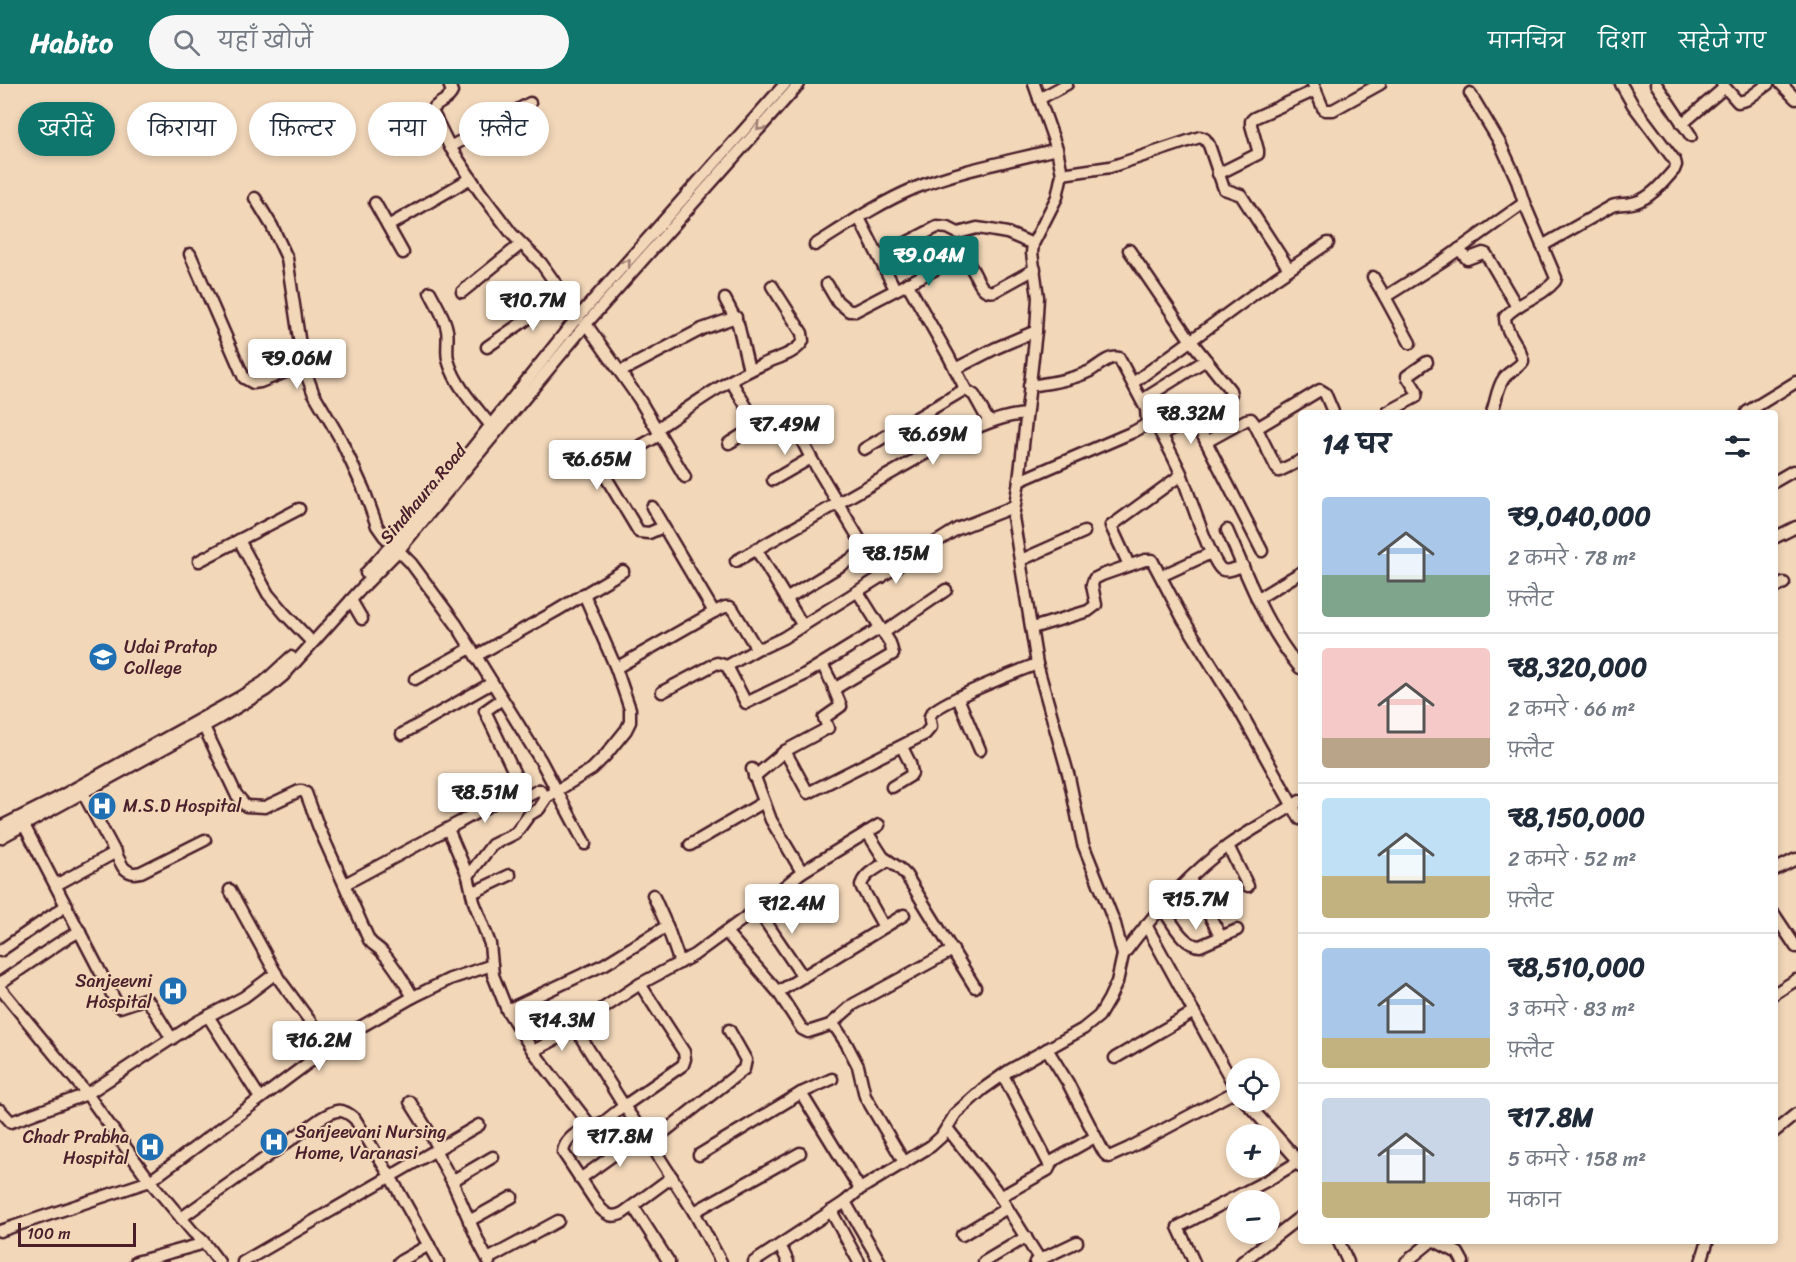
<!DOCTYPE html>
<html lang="hi">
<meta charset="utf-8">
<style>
:root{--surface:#fff;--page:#f6f6f7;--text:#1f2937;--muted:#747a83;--line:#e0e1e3;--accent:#0f766e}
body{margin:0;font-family:Sriracha,"Playpen Sans Deva",sans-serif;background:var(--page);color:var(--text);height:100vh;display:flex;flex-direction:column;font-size:22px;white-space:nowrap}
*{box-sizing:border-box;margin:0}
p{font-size:20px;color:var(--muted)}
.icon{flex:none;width:33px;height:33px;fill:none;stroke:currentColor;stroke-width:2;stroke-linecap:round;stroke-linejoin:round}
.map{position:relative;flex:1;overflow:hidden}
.sheet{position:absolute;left:1298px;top:326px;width:480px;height:834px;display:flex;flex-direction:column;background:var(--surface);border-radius:6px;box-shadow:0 3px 9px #0003}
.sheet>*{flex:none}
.hud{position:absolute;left:18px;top:18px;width:570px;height:54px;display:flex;gap:12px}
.controls{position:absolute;left:1226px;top:974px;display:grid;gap:12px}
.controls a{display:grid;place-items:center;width:54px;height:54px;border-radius:50%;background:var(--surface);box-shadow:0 3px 9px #0003;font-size:30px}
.scale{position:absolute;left:18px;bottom:15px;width:118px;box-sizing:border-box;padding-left:6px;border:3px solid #4a1f2b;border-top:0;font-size:16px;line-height:21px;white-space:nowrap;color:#4a1f2b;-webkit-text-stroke:4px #f2d7b9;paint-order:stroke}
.price{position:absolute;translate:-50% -51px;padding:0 14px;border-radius:6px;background:#fff;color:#222;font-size:20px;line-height:39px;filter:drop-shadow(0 2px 3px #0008)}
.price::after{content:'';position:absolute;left:50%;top:36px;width:18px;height:14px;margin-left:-9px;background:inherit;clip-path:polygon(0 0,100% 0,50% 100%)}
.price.selected{background:var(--accent);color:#fff}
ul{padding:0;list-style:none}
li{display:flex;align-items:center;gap:18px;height:150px;padding:0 24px}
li+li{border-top:2px solid var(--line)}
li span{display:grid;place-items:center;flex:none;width:168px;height:120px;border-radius:6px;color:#555}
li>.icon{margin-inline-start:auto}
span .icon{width:72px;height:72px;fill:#fffc;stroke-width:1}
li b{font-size:26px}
h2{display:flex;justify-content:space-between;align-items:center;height:72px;padding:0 24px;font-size:26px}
.pill{padding:0 21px;border-radius:27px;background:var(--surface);box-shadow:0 3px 9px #0003;font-size:21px;line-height:54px}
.pill.selected{background:var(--accent);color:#fff}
header{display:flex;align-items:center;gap:36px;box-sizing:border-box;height:84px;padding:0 30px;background:var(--accent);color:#fff}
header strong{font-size:28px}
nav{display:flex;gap:33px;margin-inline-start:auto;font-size:21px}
.search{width:420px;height:54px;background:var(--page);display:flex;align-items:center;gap:15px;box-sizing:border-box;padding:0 21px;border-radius:33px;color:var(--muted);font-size:22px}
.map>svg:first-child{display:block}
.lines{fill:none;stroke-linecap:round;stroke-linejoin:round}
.minor-casing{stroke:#4a1f2b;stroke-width:15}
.minor{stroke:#f2d7b9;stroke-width:10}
.oneway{stroke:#9e7b72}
.labels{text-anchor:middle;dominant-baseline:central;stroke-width:4.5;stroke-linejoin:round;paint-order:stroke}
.street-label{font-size:18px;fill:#4a1f2b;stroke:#f2d7b9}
.poi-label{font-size:18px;fill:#4a1f2b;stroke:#f2d7b9;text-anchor:start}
</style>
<header>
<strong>Habito</strong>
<div class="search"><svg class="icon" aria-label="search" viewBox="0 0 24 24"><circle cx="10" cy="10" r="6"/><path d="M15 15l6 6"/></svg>यहाँ खोजें</div>
<nav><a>मानचित्र</a><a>दिशा</a><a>सहेजे गए</a></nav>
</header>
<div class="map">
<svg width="1796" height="1178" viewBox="0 0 1796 1178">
<rect width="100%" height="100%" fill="#f2d7b9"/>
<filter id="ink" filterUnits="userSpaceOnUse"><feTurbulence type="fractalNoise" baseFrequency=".0167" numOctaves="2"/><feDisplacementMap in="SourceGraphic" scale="12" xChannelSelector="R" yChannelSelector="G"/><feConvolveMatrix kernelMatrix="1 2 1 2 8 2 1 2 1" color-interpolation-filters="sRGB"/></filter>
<g filter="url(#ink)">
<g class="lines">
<!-- minor casing -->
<g class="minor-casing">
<g id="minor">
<path d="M449 0 452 8C448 18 436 18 432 27L450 63 480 108 512 150 541 179 579 233"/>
<polyline points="1313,0 1323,24 1325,26 1333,26 1380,0"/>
<polyline points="1656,0 1691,52"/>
<polyline points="1722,0 1738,18 1746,16 1768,0"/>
<polyline points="1781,0 1796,15"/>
<path d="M1470 9 1500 59 1516 94 1524 119 1556 194 1555 197C1542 213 1519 217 1505 233 1504 248 1521 262 1523 277 1518 285 1509 287 1504 294 1497 303 1496 318 1492 328"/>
<polyline points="1039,15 1067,0"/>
<polyline points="1682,40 1724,4"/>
<polyline points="450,63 530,19"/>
<polyline points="1062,90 1110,83 1200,53 1205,55 1209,61 1224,105 1241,111 1289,185"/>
<polyline points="1218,90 1258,70 1258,66 1251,41 1251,37 1254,34 1316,6"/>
<polyline points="255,114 272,142 287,174 303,281 313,308 341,356 364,406 377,442 384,452 411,479 456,540 541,677 585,760"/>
<polyline points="375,119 403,169"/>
<polyline points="859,134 895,205"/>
<polyline points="388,142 471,94"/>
<path d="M815 161C847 141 879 119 915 104 960 86 1010 77 1057 65"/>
<path d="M1542 162 1612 122C1620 119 1628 121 1636 118 1652 113 1664 97 1674 86L1676 81 1675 77 1633 21 1621 0"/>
<polyline points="1459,165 1467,175 1483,169 1486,170 1517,223"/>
<polyline points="1129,166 1191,257 1230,306 1231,310 1228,314 1194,334 1262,467"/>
<polyline points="190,170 244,294 253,299 260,298 303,281"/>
<polyline points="879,173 937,143 948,144 958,149 977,144 984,145 1007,149 1033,160"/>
<polyline points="1373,193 1385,213"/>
<polyline points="907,199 948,271 966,306"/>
<path d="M827 200 837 217 849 227H855L955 175C979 173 973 212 995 207L1035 185"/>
<path d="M430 208C436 220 445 233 447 246 449 257 445 269 449 279 456 302 476 323 491 342"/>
<polyline points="462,208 521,160"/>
<polyline points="725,215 738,240 749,286"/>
<polyline points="586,240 639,315 685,393"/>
<polyline points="1410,259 1385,213 1444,176 1524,119"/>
<polyline points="487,263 563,210"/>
<polyline points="955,285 996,264 1036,247"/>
<polyline points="620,288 702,245 736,233"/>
<polyline points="731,297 758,342"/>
<polyline points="1133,299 1276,194 1328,159"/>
<polyline points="1142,316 1206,276"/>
<path d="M1148 327C1160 347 1171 368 1181 389 1188 407 1210 476 1221 485 1227 489 1236 484 1243 482"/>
<polyline points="1388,328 1416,313 1417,308 1407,292 1427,278"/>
<polyline points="1747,328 1796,298"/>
<polyline points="1257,344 1320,306 1325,309 1333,328"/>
<path d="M657 345C692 321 728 295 768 278 780 273 796 269 803 257L802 249 772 202"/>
<polyline points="1162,350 1194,334"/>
<path d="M660 351 608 380C604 385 605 389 607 395L639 448 649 449 663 443"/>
<polyline points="1206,358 1246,336 1251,335 1254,339 1276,383 1279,387 1300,377"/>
<path d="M729 359C740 353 772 329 785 332 789 333 789 334 792 337L811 374 882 493"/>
<polyline points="864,365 962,307 966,306 974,311 989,338"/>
<polyline points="773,396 811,374"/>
<path d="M1019 397 1133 348 1144 342 1147 338 1146 325 1119 274C1109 271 1099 282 1090 287 1072 296 1049 299 1029 302"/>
<polyline points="1774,398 1793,387"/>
<polyline points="652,423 714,528"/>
<path d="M1227 446C1248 493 1266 544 1300 584"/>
<polyline points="1774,454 1796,443"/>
<polyline points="239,456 268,510 285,530 308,554"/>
<polyline points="756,465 803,542"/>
<polyline points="1021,476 1084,448"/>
<polyline points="199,477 299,425"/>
<path d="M736 477 955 353C978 343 1000 332 1026 330"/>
<polyline points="1129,481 1111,442 1181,391"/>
<polyline points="366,489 422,427 572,240 785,0"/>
<polyline points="1161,492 1211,469"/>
<polyline points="1774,504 1784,499"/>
<path d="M858 508 890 559 893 570 834 605 841 622 824 634 828 644 785 667 808 709 925 650 931 643C931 639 928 634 931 630 937 619 1021 586 1037 580"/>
<polyline points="786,515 866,466"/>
<polyline points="1257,515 1300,489"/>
<polyline points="351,516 362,535"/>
<polyline points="1032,544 1088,527 1096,521 1092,501 1094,495 1102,491 1145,476 1152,476 1183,535 1240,627 1300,735"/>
<polyline points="883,549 946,506"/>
<polyline points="476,572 556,527 623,487"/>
<polyline points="822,580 835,605"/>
<polyline points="727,582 746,619 802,592 880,544"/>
<polyline points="616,584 714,528 725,523 730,523 734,527 755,562 759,564 764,563 783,554 957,445 1013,423"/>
<polyline points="415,595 471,564"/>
<polyline points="662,608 717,579 727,582 759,564"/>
<polyline points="958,614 980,666"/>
<path d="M204 643 236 710 246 722 265 723 299 707H302L306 709 319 744 369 856C373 862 379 863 383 869 395 882 404 898 413 913"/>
<polyline points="402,650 492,599"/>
<polyline points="752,685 771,736 802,788"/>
<polyline points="754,693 785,667"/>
<polyline points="521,703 526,713 539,706 547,713"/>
<polyline points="892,703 910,692 912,689 910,679 902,663"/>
<path d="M83 709 123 783C129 789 133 790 141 788L205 756"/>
<polyline points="24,741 117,920 120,923 144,915 149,918 172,955"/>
<polyline points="0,743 54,716 240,613 264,598 291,573"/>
<polyline points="448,745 468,792 474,818 490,860 493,891 507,926 533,967 590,1041 597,1041 604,1038 624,1022 683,981 685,975 684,968 640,900"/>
<polyline points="867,748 883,773 899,784 906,791 975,903"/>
<polyline points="0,754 219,634 266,606 283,592 360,506 398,467 586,240 799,0"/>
<polyline points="690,761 764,718"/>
<polyline points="1228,762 1248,802"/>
<polyline points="1774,786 1796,775"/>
<polyline points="468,792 492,761 516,749 529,731 539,725 547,713 592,685 605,672 626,646 630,638 630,625 616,584 584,510"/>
<polyline points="1190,795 1221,853"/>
<polyline points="345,800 460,738 521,703 485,627 502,615"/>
<polyline points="56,801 116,768"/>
<polyline points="230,806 279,895 329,963"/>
<polyline points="472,809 510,791"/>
<polyline points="653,811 667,842 680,879"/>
<path d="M1162 824C1172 837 1182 861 1200 862L1237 846"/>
<polyline points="757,825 803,893"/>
<polyline points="1774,830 1796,863"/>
<polyline points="1146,841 1236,1005"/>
<path d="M884 843 861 802C863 790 878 784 888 777"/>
<polyline points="726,848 778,908 802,945 808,948 830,941 836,944 846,959 858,982 865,1012 904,1078"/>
<polyline points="0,867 67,821"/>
<path d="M1123 871C1153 831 1188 790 1229 761 1252 745 1277 732 1300 717"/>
<polyline points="0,899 59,859 80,847"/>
<polyline points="0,904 87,1010 150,1097 193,1148 203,1157 219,1178"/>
<polyline points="778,908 904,831"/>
<polyline points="1774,910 1796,896"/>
<polyline points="507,926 605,880 667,842"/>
<polyline points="208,932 260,1014"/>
<polyline points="830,941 854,920 953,866"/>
<polyline points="1047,965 1068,999 1102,1065 1105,1070 1109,1073 1129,1064 1236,1007"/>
<polyline points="533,967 577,944"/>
<polyline points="1115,974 1194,928"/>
<polyline points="801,1009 860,1105"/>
<polyline points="1245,1017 1296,1074 1300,1082"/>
<polyline points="410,1018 439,1064"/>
<polyline points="0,1026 11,1038 87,1010 197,938 244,913 276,889"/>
<path d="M590 1041C579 1048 565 1054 563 1068L600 1124C608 1132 613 1134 623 1129L672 1093"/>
<polyline points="947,1044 995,1105 1040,1176"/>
<polyline points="1774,1048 1796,1030"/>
<polyline points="650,1059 744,985 746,976 729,946"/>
<polyline points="435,1066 452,1097 480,1161 489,1178"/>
<polyline points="699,1071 801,1009 832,995"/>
<polyline points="1049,1079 1095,1053"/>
<polyline points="580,1095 644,1049"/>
<polyline points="452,1097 493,1073"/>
<polyline points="1000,1113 1048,1086 1050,1082 1003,991"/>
<polyline points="845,1118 880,1178"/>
<polyline points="633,1122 669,1178"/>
<polyline points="831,1127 859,1178"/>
<polyline points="694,1128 800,1069"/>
<path d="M181 1134 320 1035C335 1026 341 1022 355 1035L390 1092 438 1178"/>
<polyline points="469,1137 512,1113"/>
<polyline points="0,1147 150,1097 343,953 413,913 450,895 492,881"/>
<polyline points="962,1151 1007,1124"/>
<polyline points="1338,1156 1348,1178"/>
<polyline points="1433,1156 1458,1169 1463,1178"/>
<polyline points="780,1161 788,1178"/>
<polyline points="488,1175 558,1137"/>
<polyline points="136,1178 198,1161"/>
<polyline points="243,1178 479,1041"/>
<polyline points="399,1178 429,1161"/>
<polyline points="721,1178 694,1128 650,1059 624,1022 582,955 578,947 578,941 640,900 694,871 757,825 802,788 879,741"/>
<polyline points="754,1178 845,1118 860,1105 931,1062 941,1053 956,1029 983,1005 1010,986 1083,945 1099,932 1109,915 1117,898 1123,871 1115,840 1083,760 1069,693 1037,580 1013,433 1019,397 1036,247 1038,213 1032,169 1033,160 1057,113 1062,90 1057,65 1034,0"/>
<polyline points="984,1178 1026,1153"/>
<polyline points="1035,1178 1077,1158"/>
<polyline points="1194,1178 1178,1143 1268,1096 1298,1078"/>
<polyline points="1242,1178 1300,1133"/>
<polyline points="1406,1178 1433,1156"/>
<polyline points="1701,1178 1708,1156"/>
</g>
</g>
<!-- minor -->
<use href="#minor" class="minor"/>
</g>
<!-- one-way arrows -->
<defs><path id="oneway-chevron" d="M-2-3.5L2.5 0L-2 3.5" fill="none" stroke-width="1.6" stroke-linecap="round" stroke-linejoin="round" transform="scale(1.5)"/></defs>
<g class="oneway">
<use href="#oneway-chevron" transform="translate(760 43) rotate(132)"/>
<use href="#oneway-chevron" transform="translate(627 179) rotate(-49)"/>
</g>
</g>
<!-- icons -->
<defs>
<g id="university-disc" transform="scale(1.5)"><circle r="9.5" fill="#1f6fb2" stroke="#f2d7b9"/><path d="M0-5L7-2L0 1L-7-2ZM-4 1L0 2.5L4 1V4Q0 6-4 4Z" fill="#fff"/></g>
<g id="hospital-disc" transform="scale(1.5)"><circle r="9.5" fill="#1f6fb2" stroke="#f2d7b9"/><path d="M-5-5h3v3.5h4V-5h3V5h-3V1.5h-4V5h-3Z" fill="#fff"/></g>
</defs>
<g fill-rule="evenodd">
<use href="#university-disc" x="103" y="573"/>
<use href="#hospital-disc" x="102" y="722"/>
<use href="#hospital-disc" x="173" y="907"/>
<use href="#hospital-disc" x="274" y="1058"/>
<use href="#hospital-disc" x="150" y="1063"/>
</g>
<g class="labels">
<!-- street labels -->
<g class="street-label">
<text transform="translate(423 410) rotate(-50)">Sindhaura Road</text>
</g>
<!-- poi labels -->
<g class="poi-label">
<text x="124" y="563">Udai Pratap<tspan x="124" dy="21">College</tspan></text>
<text x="123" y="722">M.S.D Hospital</text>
<text x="152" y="897" text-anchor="end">Sanjeevni<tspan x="152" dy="21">Hospital</tspan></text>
<text x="295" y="1048">Sanjeevani Nursing<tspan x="295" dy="21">Home, Varanasi</tspan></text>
<text x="129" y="1053" text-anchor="end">Chadr Prabha<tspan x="129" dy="21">Hospital</tspan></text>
</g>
</g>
</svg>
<div class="controls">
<a><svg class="icon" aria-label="locate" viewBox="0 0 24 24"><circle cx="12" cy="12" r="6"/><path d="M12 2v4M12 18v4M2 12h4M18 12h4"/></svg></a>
<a>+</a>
<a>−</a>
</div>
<div class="scale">100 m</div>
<b class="price selected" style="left:929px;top:203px">₹9.04M</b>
<b class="price" style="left:533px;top:248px">₹10.7M</b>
<b class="price" style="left:297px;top:306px">₹9.06M</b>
<b class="price" style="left:1191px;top:361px">₹8.32M</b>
<b class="price" style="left:785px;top:372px">₹7.49M</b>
<b class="price" style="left:933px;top:382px">₹6.69M</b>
<b class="price" style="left:597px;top:407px">₹6.65M</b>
<b class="price" style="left:896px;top:501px">₹8.15M</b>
<b class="price" style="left:485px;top:740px">₹8.51M</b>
<b class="price" style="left:1196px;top:847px">₹15.7M</b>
<b class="price" style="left:792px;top:851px">₹12.4M</b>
<b class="price" style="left:562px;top:968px">₹14.3M</b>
<b class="price" style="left:319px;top:988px">₹16.2M</b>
<b class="price" style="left:620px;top:1084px">₹17.8M</b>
<div class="hud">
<a class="pill selected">खरीदें</a>
<a class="pill">किराया</a>
<a class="pill">फ़िल्टर</a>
<a class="pill">नया</a>
<a class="pill">फ़्लैट</a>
</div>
<section class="sheet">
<h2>14 घर<svg class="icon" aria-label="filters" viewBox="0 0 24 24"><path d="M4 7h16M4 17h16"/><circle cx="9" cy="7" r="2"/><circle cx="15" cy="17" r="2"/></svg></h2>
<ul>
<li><span style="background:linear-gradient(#a9c7e8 65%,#7fa58c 0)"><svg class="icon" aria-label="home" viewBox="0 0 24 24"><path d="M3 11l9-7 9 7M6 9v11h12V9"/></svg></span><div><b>₹9,040,000</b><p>2 कमरे · 78 m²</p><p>फ़्लैट</p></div></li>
<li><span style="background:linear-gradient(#f6c9c9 75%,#b9a48a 0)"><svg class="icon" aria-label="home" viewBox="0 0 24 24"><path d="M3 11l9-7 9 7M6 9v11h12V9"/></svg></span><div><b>₹8,320,000</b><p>2 कमरे · 66 m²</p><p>फ़्लैट</p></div></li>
<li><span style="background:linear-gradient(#bfe0f5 65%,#c2b280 0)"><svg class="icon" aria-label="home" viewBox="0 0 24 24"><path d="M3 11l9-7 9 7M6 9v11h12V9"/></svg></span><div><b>₹8,150,000</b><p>2 कमरे · 52 m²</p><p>फ़्लैट</p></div></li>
<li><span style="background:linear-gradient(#a9c7e8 75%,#c2b280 0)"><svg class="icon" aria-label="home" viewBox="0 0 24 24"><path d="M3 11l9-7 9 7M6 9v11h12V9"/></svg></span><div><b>₹8,510,000</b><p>3 कमरे · 83 m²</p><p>फ़्लैट</p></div></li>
<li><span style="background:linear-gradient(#c9d6e8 70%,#c2b280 0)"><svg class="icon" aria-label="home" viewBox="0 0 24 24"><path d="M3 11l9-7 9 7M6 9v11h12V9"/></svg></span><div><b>₹17.8M</b><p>5 कमरे · 158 m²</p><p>मकान</p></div></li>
</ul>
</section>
</div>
